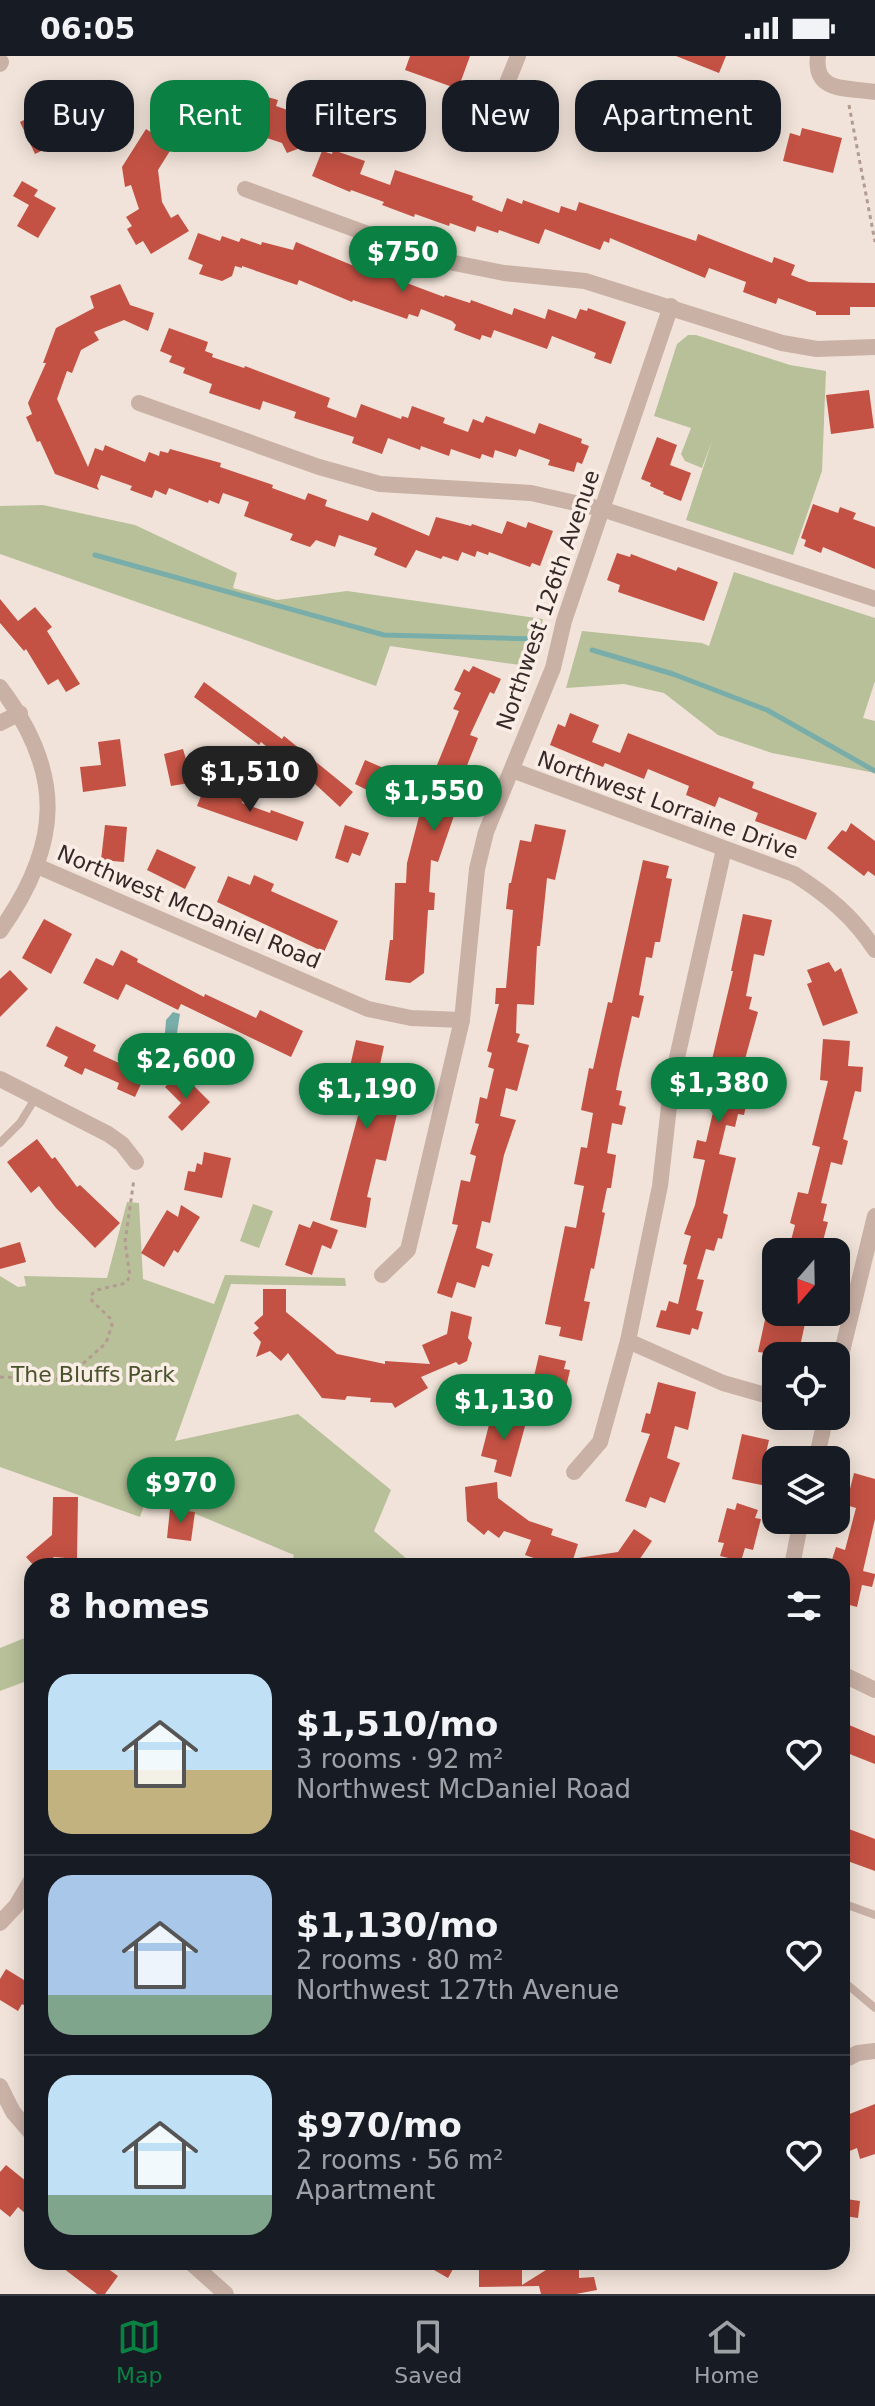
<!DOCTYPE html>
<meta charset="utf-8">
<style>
:root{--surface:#171b24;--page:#20242c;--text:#f1f3f6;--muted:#9ea1a6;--line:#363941;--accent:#0b8043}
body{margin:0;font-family:"DejaVu Sans",sans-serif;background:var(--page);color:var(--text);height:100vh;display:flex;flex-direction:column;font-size:30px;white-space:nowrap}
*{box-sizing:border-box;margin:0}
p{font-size:26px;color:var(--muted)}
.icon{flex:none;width:44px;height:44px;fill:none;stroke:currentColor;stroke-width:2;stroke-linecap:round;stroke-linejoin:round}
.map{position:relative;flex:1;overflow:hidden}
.drawer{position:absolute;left:24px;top:1502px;width:826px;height:712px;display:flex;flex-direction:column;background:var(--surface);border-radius:24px;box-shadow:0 4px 20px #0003}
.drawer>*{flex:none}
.banner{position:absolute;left:24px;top:24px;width:828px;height:72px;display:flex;gap:16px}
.needle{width:52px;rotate:200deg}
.tools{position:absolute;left:762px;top:1182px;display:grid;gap:16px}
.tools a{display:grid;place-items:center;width:88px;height:88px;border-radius:16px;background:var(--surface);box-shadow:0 4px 20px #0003;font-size:40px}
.price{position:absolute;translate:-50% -68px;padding:0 18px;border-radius:28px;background:var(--accent);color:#fff;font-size:26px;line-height:52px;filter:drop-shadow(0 2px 4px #0008)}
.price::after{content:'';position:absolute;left:50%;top:48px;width:24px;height:18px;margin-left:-12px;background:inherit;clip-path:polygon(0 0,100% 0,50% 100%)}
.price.selected{background:#222;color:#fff}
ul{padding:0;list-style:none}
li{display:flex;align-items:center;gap:24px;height:200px;padding:0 24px}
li+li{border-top:2px solid var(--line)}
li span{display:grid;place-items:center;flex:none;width:224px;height:160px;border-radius:24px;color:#555}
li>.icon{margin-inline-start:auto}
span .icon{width:96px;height:96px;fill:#fffc;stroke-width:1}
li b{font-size:34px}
h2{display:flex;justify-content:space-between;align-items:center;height:96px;padding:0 24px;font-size:34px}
.pill{padding:0 28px;border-radius:24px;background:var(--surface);box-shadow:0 4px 20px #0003;font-size:28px;line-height:72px}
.pill.selected{background:var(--accent);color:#fff}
.status{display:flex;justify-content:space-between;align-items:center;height:56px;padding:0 40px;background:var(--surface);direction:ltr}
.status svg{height:22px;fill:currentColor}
.tabs{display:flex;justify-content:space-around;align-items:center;height:112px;border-top:2px solid var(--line);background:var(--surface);font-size:22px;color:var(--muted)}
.tabs a{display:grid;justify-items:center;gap:4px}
.tabs .selected{color:var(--accent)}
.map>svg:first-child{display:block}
.green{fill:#b8c09a}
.water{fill:#79ada9}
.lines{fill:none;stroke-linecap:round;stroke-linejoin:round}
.stream{stroke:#79ada9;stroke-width:5}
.building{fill:#c45244}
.path{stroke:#b49b90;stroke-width:3;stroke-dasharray:4 4;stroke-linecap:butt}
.service{stroke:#c9b1a6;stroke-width:8}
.minor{stroke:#c9b1a6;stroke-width:16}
.labels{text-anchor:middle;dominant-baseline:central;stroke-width:7;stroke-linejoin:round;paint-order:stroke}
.street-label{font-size:22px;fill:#352927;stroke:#f9ede6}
.park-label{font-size:22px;fill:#49532b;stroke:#f9ede6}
</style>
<div class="status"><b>06:05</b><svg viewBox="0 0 49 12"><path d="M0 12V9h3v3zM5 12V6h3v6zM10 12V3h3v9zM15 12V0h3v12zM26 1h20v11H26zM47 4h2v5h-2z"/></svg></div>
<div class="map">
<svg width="875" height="2238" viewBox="0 0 875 2238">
<rect width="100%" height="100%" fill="#f1e3d9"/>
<!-- green -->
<g class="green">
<polygon points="688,279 696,279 790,309 826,315 822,415 793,499 686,464 712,385 702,412 685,405 681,398 691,372 654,360 677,288"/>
<polygon points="43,449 135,469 237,517 233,532 277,544 347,535 543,563 531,613 526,610 390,590 376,630 0,498 0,450"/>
<polygon points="734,516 875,562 875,625 863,662 875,665 875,717 772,697 718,679 664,637 624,628 566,632 582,575 702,587 709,590"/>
<polygon points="127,1146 139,1147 143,1223 214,1248 225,1219 345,1222 346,1230 231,1228 175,1385 298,1358 391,1434 374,1475 415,1510 291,1510 294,1499 148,1438 140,1461 0,1411 0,1220 18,1231 26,1230 24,1220 107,1222"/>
<polygon points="253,1148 273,1155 259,1192 240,1185"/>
<polygon points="32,1579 32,1623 0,1635 0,1592"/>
</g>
<!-- water -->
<polygon class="water" points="173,956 180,958 177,977 170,980 165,977 166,964"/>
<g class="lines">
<!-- stream -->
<g class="stream">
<polyline points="95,499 384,579 536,583"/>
<polyline points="592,594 673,618 767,654 875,715"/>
</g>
</g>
<!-- building -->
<g class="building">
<polygon points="410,0 470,0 458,33 405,14"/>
<polygon points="676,0 726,0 719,17"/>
<polygon points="742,32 745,55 753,51 767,66 738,92 721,73 714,46 722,44 720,35"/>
<polygon points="52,38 72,80 35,98 20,66 34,59 29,49"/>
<polygon points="232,38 238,69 207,75 196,91 173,76 197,39"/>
<polygon points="257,38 278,44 276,50 299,58 295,70 300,92 287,97 282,87 246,75"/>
<polygon points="802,72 842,82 833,117 783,105 790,77 800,80"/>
<polygon points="146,73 173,90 158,114 162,146 171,162 178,158 189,175 151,198 143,185 136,189 127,173 132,170 126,161 139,153 131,129 125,131 122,111"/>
<polygon points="333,94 365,105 360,118 390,129 395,114 473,140 472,144 502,156 507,142 522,148 523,144 559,157 561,150 576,155 579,146 696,185 698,178 772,207 774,201 795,209 791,219 809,226 875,227 875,251 850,251 850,259 816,259 816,256 778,242 776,248 743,236 746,226 709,212 705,222 610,182 609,187 604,185 600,194 545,173 539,188 499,174 498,177 477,170 475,176 450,167 449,170 415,158 414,161 382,149 384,146 351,134 350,136 312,120 322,95 332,98"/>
<polygon points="22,125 38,134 34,140 56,152 38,182 17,170 29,149 13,140"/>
<polygon points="198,177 220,185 222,180 239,186 241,182 261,189 262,186 293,194 296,186 354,210 357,202 407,220 404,226 444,241 445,239 470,247 471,244 512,259 514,252 545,263 548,253 576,263 580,253 587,255 588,252 626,266 611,308 594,302 596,297 552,280 547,293 494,274 491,282 482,279 480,284 454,274 456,269 452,265 421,253 418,261 409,258 407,263 353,244 352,246 299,224 297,229 242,210 242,212 235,210 232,220 222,225 199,218 203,209 188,203"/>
<polygon points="120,228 130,249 154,257 148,275 124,264 94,276 99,284 81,294 72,317 67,315 57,343 88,411 95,392 103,395 105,389 145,406 149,396 159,400 160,395 168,397 170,393 221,407 220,411 273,429 272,432 305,444 308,437 327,444 325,450 368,465 372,456 429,480 436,461 471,470 472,468 502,478 507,465 526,472 528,466 553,475 540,510 532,507 530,511 489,496 488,499 477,495 475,501 462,496 458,505 443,500 441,503 416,494 406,512 374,499 377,492 339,479 335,491 316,484 310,491 290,484 293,478 244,460 249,446 223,437 219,448 209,444 208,447 169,432 166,439 155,434 152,442 130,434 132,430 101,419 97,430 99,434 55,418 40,385 37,386 26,361 32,358 28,347 46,307 43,307 56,272 94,252 90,240"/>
<polygon points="169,272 208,286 205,295 213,298 212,301 244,312 245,310 330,342 327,351 356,362 361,348 401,363 402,360 408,362 412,350 445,362 443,367 468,376 473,363 483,367 486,360 535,378 539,367 582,383 581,387 589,390 582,408 577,406 574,416 548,409 550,404 519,393 516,401 495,394 493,402 482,398 480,403 451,393 449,400 421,390 420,394 388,382 382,398 352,387 354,381 294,362 296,356 263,345 260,354 209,337 212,328 183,317 185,312 169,306 172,300 160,295"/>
<polygon points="869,334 874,372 831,378 826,339"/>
<polygon points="657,381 677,389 670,409 691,417 681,445 663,438 664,436 650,430 651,427 641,423"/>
<polygon points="813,448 838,457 840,451 856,457 853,463 875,471 875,513 823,491 821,497 804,490 806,484 801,482"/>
<polygon points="617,497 630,501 631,498 676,515 678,511 718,526 704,565 618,536 620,529 607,524"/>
<polygon points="0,543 18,565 35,551 52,571 47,575 80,628 66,636 58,623 48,629 26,593 24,595 0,567"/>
<polygon points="473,610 501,623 494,638 490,636 470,679 478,682 466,712 458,709 443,746 457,751 438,806 431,804 429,836 435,837 434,854 428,854 424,917 410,927 385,924 390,884 393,884 395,827 406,827 407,807 424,741 459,655 453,653 461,637 454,634 464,613 469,616"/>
<polygon points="204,626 282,683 284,680 353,736 340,751 303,717 297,723 285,713 289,709 261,686 259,689 194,641"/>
<polygon points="570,657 599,669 592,686 620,697 628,677 754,726 752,732 817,757 806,784 755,765 758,757 719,741 715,751 686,739 689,730 648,713 644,723 605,707 603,711 550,689 558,668 565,671"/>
<polygon points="120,683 126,730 83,736 80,711 101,709 98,686"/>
<polygon points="183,693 188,710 193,710 195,726 171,730 164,698"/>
<polygon points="365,704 395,717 383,742 355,728"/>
<polygon points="204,732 217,738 219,733 244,742 242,747 270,757 271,754 304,766 297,785 197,750"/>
<polygon points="851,767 875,785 875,820 868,815 864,820 827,792 842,774 846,776"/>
<polygon points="535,768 566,774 555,824 547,822 540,890 537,890 534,949 517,948 516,977 520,978 517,986 529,989 517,1035 506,1032 500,1060 516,1064 504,1099 490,1167 482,1165 476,1192 493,1198 489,1211 482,1209 475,1232 457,1226 452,1242 437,1237 458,1169 452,1168 461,1124 470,1126 476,1100 470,1098 479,1068 475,1067 480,1041 487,1043 494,1013 488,1011 492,997 487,995 499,948 495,948 496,932 506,932 513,854 506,853 509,827 511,827 520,784 531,786"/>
<polygon points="105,769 127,771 124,806 101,804"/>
<polygon points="345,769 369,777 360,800 352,797 348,807 335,802"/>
<polygon points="157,793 196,811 185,833 147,814"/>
<polygon points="643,804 669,810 666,822 672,823 660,886 655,886 652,902 646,901 639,939 644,940 639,962 632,960 619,1018 616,1034 622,1035 619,1049 626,1051 622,1069 612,1067 607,1097 616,1099 611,1132 607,1132 602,1156 605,1157 594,1213 591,1212 584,1245 590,1246 582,1285 559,1280 561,1271 545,1268 565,1170 576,1172 584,1130 574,1128 581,1091 587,1092 593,1057 581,1054 589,1012 593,1013 608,946 612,947"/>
<polygon points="254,819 274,828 271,835 338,865 324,896 217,846 228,820 250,829"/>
<polygon points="743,858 772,864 764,900 754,898 746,940 752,941 749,953 758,956 739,1025 744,1026 741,1043 747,1045 744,1059 738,1058 735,1071 726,1069 719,1098 736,1102 723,1157 728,1159 722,1183 718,1182 714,1195 706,1193 697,1223 704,1224 696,1254 703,1256 698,1274 692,1272 690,1279 656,1271 661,1254 666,1255 669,1245 678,1248 687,1209 683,1208 691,1180 684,1178 695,1149 705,1104 693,1102 697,1084 706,1086 714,1052 708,1051 711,1034 705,1033 733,915 731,915"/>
<polygon points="44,863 72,878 51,918 22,902"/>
<polygon points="121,894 138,903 137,906 204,941 205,938 256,962 260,954 303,975 291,1001 181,948 178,954 126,928 118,944 83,927 96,902 113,910"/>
<polygon points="829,906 835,916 841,912 858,957 823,970 807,928 812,926 807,914"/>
<polygon points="10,914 28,933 0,961 0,923"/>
<polygon points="56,970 96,989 93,995 119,1007 121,1003 147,1015 135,1041 117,1033 119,1027 85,1012 82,1019 64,1010 68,1001 46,990"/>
<polygon points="823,983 850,985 848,1010 863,1011 861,1036 855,1035 843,1083 848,1085 842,1109 831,1106 821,1147 827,1148 823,1165 828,1166 820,1196 788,1196 795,1169 790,1167 798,1136 808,1138 820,1091 812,1089 828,1025 820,1024"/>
<polygon points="356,984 384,990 378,1018 410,1025 406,1042 401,1041 386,1105 376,1103 367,1141 371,1142 366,1172 330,1164 359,1056 352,1054 357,1031 346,1028"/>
<polygon points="180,1016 210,1046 182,1075 168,1061 181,1047 165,1031"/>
<polygon points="37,1083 52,1103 55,1101 77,1131 80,1129 120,1167 95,1192 56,1152 39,1130 31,1137 7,1106"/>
<polygon points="204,1096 231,1102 222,1142 184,1134 188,1115 195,1116 197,1107 202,1109"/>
<polygon points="181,1149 200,1161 178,1197 174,1194 164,1211 141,1197 167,1154 178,1161"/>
<polygon points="313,1165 338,1174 331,1193 322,1189 312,1219 285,1209 299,1168 310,1172"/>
<polygon points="20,1186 26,1206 0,1213 0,1192"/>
<polygon points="263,1233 286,1233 286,1256 337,1298 385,1308 385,1305 430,1308 422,1289 447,1278 451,1255 472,1261 468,1282 472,1287 467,1305 459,1309 456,1306 421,1321 428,1332 395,1352 392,1347 370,1346 371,1342 347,1340 345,1344 322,1342 288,1297 281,1305 270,1295 256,1301 261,1286 253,1277 259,1272 254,1267 263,1259"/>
<polygon points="784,1256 807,1258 798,1300 764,1300 765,1297 758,1296 766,1259 783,1263"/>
<polygon points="539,1299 566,1305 564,1313 570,1314 565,1336 571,1338 568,1355 528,1346"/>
<polygon points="658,1326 696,1336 688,1374 675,1370 667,1402 680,1407 665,1447 650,1441 646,1452 625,1445 650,1378 641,1376 646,1357 650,1358"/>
<polygon points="503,1357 527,1363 511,1421 494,1416 497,1404 481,1400 491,1361 501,1364"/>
<polygon points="742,1378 769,1384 766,1397 773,1398 766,1430 732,1423"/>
<polygon points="854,1417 875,1423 875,1463 863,1515 875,1518 875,1520 872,1531 862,1529 857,1551 842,1547 842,1510 830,1510 836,1491 845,1494 856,1452 846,1449"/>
<polygon points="497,1426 498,1442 529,1465 553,1473 551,1479 578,1488 571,1510 557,1510 525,1499 531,1484 504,1475 499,1482 488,1474 484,1479 467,1465 465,1431"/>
<polygon points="53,1441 78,1441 77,1503 54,1501 46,1510 34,1510 26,1501 52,1479"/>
<polygon points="737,1447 758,1454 755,1462 761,1463 753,1494 745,1492 741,1505 720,1500 724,1487 718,1486 727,1452 735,1454"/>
<polygon points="170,1453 195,1456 191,1485 167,1482"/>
<polygon points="634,1473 652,1485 635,1510 579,1510 578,1502 618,1496"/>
<polygon points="842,1666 875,1680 875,1708 842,1695"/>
<polygon points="849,1773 875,1783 875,1815 842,1803 842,1791"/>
<polygon points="6,1913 32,1929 32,1954 22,1948 18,1955 0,1944 0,1923"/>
<polygon points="875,2048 875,2098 860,2103 857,2092 842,2098 842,2061"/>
<polygon points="6,2109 32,2130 32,2150 26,2158 18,2151 10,2161 0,2153 0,2116"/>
<polygon points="846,2143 860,2145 858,2162 844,2160"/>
<polygon points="55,2206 99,2206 118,2220 105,2238 97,2238"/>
<polygon points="420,2206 457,2206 448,2222"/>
<polygon points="479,2206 522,2206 522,2229 546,2214 554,2206 567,2206 567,2210 579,2210 579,2222 594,2221 597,2234 576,2238 541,2238 539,2230 479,2231"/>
</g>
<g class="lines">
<!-- path -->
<g class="path">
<polyline points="849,49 875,186"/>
<polyline points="0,1321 57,1323 70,1319 87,1304 106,1287 112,1269 110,1262 92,1245 91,1239 97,1234 126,1227 130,1220 125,1186 134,1123"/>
</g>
<!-- service -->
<g class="service">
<polyline points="0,1087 20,1067 36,1041"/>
<polyline points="842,1847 875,1859"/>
<polyline points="842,1924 875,1952"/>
</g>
<!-- minor -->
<g class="minor">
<path d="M818 0C813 38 849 31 875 36"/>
<polyline points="0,8 1,6"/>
<polyline points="507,27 518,0"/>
<polyline points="245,133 439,204 504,217 585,225 782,287 817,293 875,291"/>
<polyline points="139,347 319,411 380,428 531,437 602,453 875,543"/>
<path d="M0 631C65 717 62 788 0 875"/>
<polyline points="0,667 20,657"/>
<path d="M512 714 794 818C827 839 854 861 875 894"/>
<polyline points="37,810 368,953 411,962 462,964"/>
<polyline points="0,1023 108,1078 122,1088 136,1106"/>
<polyline points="382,1219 408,1194 462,964 477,813 486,776 553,612 564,565 671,250"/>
<polyline points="628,1285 723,1327 776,1342"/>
<polyline points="836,1320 875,1160"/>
<polyline points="816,1404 826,1360"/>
<polyline points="574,1416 600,1386 628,1285 660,1130 672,1024 724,793"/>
<polyline points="792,1510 801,1464"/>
<polyline points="842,1618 875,1634"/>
<polyline points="0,1867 16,1850 32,1823"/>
<polyline points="842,2005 858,1997 875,1995"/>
<polyline points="0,2030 13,2056 32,2078"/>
<polyline points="190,2206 226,2238"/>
</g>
</g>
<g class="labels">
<!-- street labels -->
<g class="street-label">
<text transform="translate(548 544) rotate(-71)">Northwest 126th Avenue</text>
<text transform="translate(668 749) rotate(20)">Northwest Lorraine Drive</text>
<text transform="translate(189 851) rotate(23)">Northwest McDaniel Road</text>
</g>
<!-- park labels -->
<g class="park-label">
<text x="93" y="1318">The Bluffs Park</text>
</g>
</g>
</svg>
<div class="tools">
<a><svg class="needle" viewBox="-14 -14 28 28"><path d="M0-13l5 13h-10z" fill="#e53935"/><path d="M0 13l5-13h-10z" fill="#9ea1a6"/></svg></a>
<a><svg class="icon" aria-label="locate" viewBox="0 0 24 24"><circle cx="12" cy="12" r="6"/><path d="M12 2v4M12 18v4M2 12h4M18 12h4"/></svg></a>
<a><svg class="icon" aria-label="layers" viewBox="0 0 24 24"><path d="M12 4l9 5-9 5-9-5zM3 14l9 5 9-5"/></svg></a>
</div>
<b class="price" style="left:403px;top:238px">$750</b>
<b class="price selected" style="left:250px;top:758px">$1,510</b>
<b class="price" style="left:434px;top:777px">$1,550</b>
<b class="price" style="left:186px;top:1045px">$2,600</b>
<b class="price" style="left:719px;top:1069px">$1,380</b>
<b class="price" style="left:367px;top:1075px">$1,190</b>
<b class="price" style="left:504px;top:1386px">$1,130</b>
<b class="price" style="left:181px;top:1469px">$970</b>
<div class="banner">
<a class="pill">Buy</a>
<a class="pill selected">Rent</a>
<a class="pill">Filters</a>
<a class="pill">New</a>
<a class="pill">Apartment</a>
</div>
<section class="drawer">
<h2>8 homes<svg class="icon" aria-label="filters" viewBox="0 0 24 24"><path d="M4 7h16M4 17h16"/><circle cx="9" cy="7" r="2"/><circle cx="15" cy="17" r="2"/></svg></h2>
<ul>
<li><span style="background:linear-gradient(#bfe0f5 60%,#c2b280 0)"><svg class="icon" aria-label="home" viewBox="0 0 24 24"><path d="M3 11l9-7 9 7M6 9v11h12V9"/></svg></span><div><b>$1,510/mo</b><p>3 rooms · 92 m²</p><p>Northwest McDaniel Road</p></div><svg class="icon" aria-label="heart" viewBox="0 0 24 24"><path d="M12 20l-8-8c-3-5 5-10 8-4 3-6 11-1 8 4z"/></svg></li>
<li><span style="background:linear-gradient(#a9c7e8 75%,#7fa58c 0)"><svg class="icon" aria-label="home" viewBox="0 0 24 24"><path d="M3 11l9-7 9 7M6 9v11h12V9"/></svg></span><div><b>$1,130/mo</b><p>2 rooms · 80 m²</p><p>Northwest 127th Avenue</p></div><svg class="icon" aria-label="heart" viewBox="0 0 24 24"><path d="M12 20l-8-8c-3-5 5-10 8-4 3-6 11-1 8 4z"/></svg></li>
<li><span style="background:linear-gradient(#bfe0f5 75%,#7fa58c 0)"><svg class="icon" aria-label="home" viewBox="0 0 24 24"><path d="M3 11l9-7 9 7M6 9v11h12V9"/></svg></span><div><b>$970/mo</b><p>2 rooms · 56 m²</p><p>Apartment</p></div><svg class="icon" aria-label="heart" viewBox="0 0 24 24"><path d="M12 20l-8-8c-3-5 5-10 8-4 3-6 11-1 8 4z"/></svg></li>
</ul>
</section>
</div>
<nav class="tabs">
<a class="selected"><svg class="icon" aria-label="map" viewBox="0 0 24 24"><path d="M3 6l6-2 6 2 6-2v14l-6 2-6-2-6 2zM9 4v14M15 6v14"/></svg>Map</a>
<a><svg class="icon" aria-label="saved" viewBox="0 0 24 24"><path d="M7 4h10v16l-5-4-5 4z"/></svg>Saved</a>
<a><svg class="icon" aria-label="home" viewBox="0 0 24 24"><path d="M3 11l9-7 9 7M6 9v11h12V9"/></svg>Home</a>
</nav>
